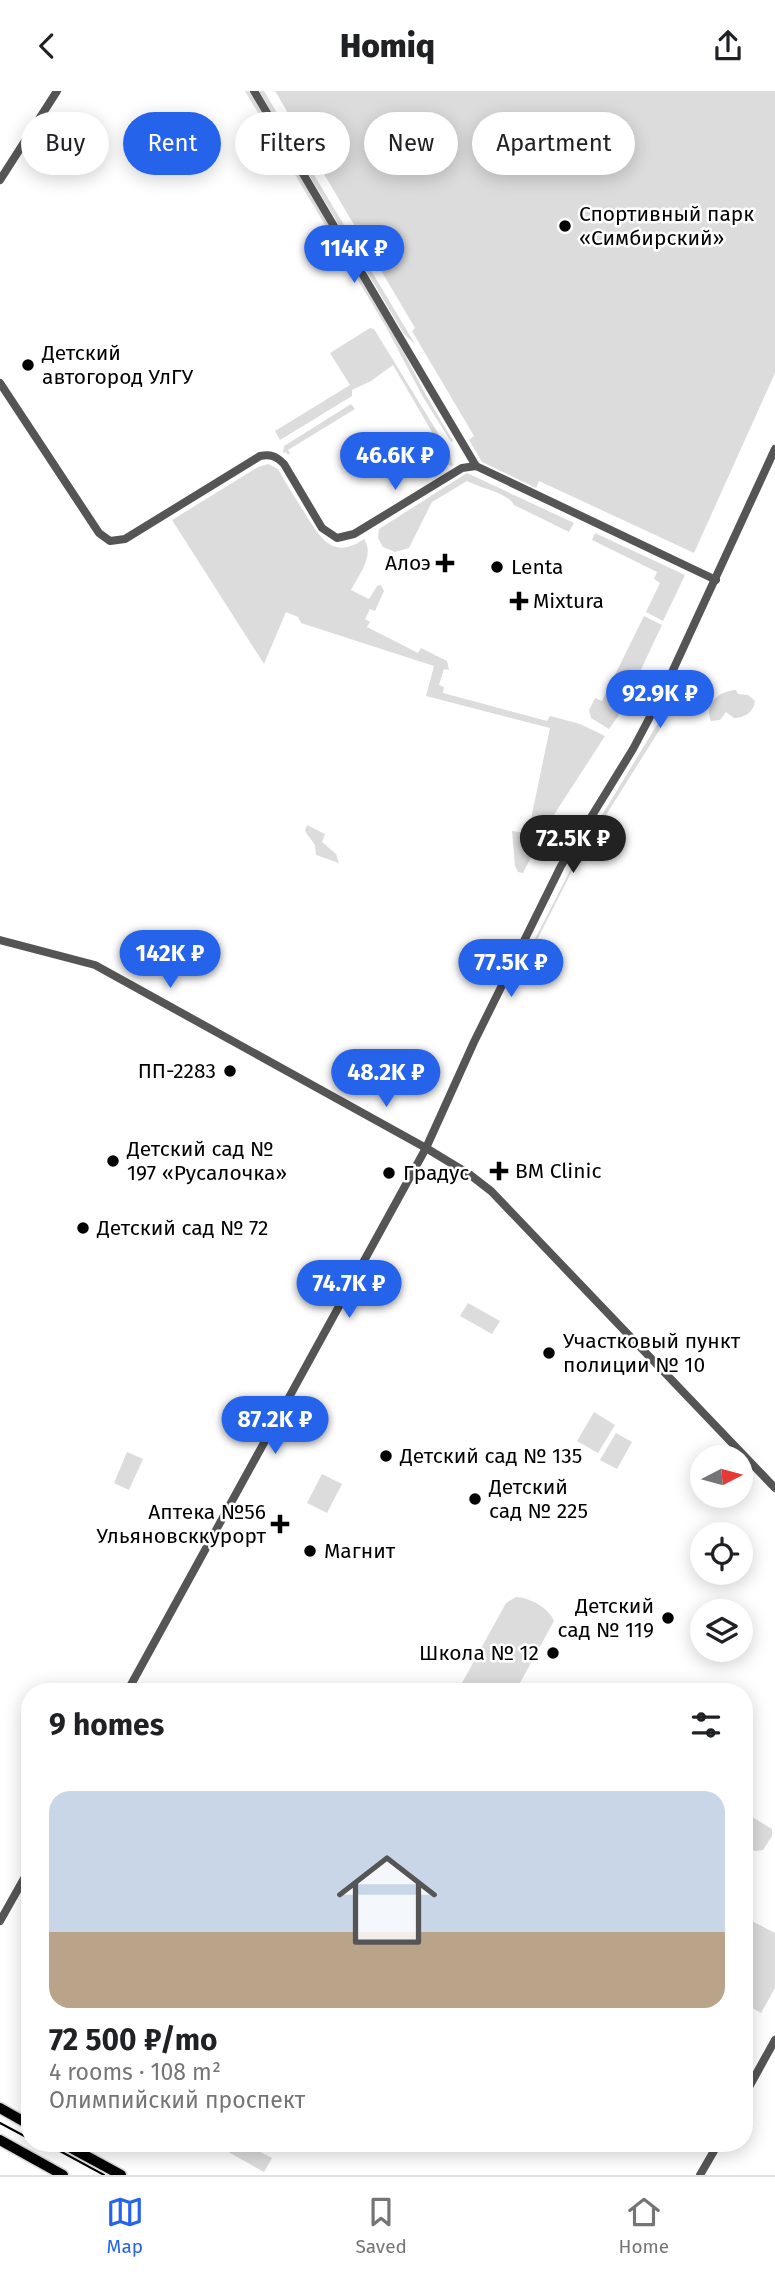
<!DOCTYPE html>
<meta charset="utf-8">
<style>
:root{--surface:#fff;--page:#f6f6f6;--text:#202124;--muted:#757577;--line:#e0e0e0;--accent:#2563eb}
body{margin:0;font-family:"Fira Sans",sans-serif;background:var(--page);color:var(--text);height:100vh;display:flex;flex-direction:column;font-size:26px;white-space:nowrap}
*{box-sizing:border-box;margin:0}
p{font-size:23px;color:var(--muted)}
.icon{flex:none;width:38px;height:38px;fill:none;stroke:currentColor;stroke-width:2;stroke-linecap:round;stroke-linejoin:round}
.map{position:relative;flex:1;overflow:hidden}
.side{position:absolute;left:21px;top:1592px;width:732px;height:469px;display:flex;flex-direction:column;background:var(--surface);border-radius:28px;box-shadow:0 4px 18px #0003}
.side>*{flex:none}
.banner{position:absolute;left:21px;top:21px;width:733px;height:63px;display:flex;gap:14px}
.needle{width:46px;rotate:84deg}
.controls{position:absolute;left:690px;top:1354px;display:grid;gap:14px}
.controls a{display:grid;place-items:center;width:63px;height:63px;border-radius:50%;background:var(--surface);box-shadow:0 4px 18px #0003;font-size:35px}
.price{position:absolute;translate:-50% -60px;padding:0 16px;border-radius:24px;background:var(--accent);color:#fff;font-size:23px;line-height:46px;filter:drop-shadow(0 2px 4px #0008)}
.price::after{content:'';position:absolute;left:50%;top:42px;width:21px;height:16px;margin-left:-10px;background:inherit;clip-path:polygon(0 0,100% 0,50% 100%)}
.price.active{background:#222;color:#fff}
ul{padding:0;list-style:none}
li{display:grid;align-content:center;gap:14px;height:371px;padding:0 28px}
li+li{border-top:2px solid var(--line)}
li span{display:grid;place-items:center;height:217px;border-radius:21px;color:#555}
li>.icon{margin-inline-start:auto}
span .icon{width:126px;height:126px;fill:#fffc;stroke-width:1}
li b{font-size:30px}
h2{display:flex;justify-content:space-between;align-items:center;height:84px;padding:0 28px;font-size:30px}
.tag{padding:0 24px;border-radius:32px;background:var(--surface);box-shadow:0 4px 18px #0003;font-size:24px;line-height:63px}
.tag.active{background:var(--accent);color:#fff}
header{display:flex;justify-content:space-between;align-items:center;height:91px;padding:0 28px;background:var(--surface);font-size:32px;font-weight:800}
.menu{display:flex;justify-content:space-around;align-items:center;height:98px;border-top:2px solid var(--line);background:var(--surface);font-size:19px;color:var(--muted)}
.menu a{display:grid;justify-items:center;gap:4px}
.menu .active{color:var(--accent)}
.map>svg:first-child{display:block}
.green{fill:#dcdcdc}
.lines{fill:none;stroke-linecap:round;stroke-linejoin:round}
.major-casing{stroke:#dbdbdb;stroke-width:13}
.minor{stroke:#555;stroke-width:8}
.major{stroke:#000;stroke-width:10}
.tram{stroke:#000;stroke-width:2}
.poi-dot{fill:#000;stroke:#fff;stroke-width:2.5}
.labels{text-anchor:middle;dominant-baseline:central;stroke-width:5;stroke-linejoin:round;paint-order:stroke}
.poi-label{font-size:21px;fill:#000;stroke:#fff;text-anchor:start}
</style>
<header><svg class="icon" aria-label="back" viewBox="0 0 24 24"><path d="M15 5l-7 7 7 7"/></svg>Homiq<svg class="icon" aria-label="share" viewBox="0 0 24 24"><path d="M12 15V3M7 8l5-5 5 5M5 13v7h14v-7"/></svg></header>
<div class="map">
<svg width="775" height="2084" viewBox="0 0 775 2084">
<rect width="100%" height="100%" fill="#fff"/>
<!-- green -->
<g class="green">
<polygon points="245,0 249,0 389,233 426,304 453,350 451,351 423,306 386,236"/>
<polygon points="259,0 264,0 415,253 404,243"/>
<polygon points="275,0 775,0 775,282 694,462 539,390 536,397 482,371 469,349 474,345 412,240 415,237"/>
<polygon points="370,237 374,238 449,360 453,375 447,374 431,349 432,341 393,274 371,290 352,299 352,305 280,349 275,340 350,294 330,262"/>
<polygon points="351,313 355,318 288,359 290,362 288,364 286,361 283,362 284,355"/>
<path d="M268 373 278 378C286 392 295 407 304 421 320 446 332 470 364 448 375 465 359 483 351 499L369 508 377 495 381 494 384 500 375 520 370 518 365 528 370 531 367 536 418 562 421 557 447 570 449 579 444 578 439 594 444 596 443 602 547 630 550 625 580 633 605 645 548 733 523 782 518 781 515 775 512 740 528 742 550 637 426 605 434 575 301 532 298 526 286 521 264 573 172 429 258 376Z"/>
<path d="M467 382 574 432 569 441 514 414C508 402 480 397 467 390L432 411 409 457 395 461 383 456 378 447 379 438Z"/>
<polygon points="595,442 685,484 663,530 646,521 660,492 654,488 657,481 592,449"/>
<polygon points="644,525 662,534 621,621 609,638 591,627 589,619 595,607 602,610"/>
<path d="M736 599 738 603 748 604 755 610C754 621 744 627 734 627L726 621 720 629 711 630C704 613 718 600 736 599Z"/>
<polygon points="674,610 662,635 577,770 535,853 535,848 579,762 669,614"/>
<polygon points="307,734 325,743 322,751 336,763 339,772 316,764 315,754 305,740"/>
<polygon points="468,1212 500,1230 492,1243 460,1225"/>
<polygon points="594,1321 615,1334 598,1362 577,1350"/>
<polygon points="616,1342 632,1351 617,1378 600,1369"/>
<polygon points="127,1361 143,1368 129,1399 114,1392"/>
<polygon points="322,1383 342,1393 327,1422 307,1412"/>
<path d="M516 1506C529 1506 549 1517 554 1530L515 1601H457L506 1512Z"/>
<polygon points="744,1721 772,1738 772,1745 763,1759 755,1760 744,1755"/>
<polygon points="744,1826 775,1842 775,1897 761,1922 744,1912"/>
<polygon points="225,2053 245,2053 272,2067 264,2081 223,2058"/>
</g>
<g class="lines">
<!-- major casing -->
<g class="major-casing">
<g id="major">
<polyline points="0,2017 30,2034"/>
<polyline points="0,2049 63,2084"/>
<polyline points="64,2053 121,2084"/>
</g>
</g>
<!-- minor -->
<g class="minor">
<polyline points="254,0 476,375"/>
<polyline points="0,89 57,0"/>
<path d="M0 292 99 442 110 450 125 448 260 365C271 363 276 365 284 373L322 437 337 447 354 443 462 377 476 375 716 489"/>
<polyline points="0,849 95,874 426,1057 469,1083 491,1100 775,1397"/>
<polyline points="127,1601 426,1057 474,951 561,775 633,658 661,605 775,358"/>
<polyline points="0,1830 30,1777"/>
<polyline points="744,2005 775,1949"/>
<polyline points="700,2084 718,2053"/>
</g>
<!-- major -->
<use href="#major" class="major"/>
<!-- tram -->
<g class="tram">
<polyline points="0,2032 30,2048"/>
<polyline points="47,2053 104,2084"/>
</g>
</g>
<!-- markers -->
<g class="poi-dot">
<circle cx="565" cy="135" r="7"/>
<circle cx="28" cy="274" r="7"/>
<path d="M441.5 461.5h7v7h7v7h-7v7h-7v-7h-7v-7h7z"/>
<circle cx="497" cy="476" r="7"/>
<path d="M515.5 499.5h7v7h7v7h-7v7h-7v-7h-7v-7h7z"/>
<circle cx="230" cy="980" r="7"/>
<circle cx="113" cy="1070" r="7"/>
<path d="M495.5 1069.5h7v7h7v7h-7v7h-7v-7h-7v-7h7z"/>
<circle cx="389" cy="1082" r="7"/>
<circle cx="83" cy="1137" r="7"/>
<circle cx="549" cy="1262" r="7"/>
<circle cx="386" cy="1365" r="7"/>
<circle cx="475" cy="1408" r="7"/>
<path d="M276.5 1422.5h7v7h7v7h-7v7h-7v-7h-7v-7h7z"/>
<circle cx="310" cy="1460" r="7"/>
<circle cx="668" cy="1527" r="7"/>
<circle cx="553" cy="1562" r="7"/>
</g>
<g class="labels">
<!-- poi labels -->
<g class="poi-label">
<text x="579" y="123">Спортивный парк<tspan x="579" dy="24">«Симбирский»</tspan></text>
<text x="42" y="262">Детский<tspan x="42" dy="24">автогород УлГУ</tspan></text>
<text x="431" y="472" text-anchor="end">Алоэ</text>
<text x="511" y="476">Lenta</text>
<text x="533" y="510">Mixtura</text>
<text x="216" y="980" text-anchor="end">ПП-2283</text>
<text x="127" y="1058">Детский сад №<tspan x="127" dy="24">197 «Русалочка»</tspan></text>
<text x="515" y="1080">BM Clinic</text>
<text x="403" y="1082">Градус</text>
<text x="97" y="1137">Детский сад № 72</text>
<text x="563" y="1250">Участковый пункт<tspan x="563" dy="24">полиции № 10</tspan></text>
<text x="400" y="1365">Детский сад № 135</text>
<text x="489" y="1396">Детский<tspan x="489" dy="24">сад № 225</tspan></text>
<text x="266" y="1421" text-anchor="end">Аптека №56<tspan x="266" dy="24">Ульяновсккурорт</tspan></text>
<text x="324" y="1460">Магнит</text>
<text x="654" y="1515" text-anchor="end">Детский<tspan x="654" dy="24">сад № 119</tspan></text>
<text x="539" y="1562" text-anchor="end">Школа № 12</text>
</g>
</g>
</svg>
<div class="controls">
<a><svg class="needle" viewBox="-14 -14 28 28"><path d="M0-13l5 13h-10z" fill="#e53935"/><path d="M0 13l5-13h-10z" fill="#757577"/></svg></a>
<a><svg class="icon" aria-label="locate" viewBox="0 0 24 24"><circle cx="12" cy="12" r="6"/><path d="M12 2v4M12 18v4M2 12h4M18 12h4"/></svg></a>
<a><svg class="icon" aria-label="layers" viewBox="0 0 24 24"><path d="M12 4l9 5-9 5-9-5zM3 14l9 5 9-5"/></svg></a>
</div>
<b class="price" style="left:354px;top:194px">114K ₽</b>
<b class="price" style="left:395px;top:401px">46.6K ₽</b>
<b class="price" style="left:660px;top:639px">92.9K ₽</b>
<b class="price active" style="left:573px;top:784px">72.5K ₽</b>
<b class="price" style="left:170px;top:899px">142K ₽</b>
<b class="price" style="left:511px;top:908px">77.5K ₽</b>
<b class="price" style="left:386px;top:1018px">48.2K ₽</b>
<b class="price" style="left:349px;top:1229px">74.7K ₽</b>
<b class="price" style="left:275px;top:1365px">87.2K ₽</b>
<div class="banner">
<a class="tag">Buy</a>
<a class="tag active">Rent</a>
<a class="tag">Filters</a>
<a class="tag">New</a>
<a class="tag">Apartment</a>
</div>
<section class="side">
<h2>9 homes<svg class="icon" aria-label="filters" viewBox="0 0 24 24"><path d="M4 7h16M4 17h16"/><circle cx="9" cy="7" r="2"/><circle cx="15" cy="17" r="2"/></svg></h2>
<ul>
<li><span style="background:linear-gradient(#c9d6e8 65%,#b9a48a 0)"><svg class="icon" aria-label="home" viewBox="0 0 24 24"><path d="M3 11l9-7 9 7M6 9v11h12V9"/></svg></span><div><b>72 500 ₽/mo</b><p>4 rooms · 108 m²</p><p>Олимпийский проспект</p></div></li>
</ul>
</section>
</div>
<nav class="menu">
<a class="active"><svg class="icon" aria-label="map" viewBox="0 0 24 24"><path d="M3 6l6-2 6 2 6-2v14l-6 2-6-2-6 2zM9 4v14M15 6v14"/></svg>Map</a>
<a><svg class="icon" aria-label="saved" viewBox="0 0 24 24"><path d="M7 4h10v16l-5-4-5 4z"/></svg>Saved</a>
<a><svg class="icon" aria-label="home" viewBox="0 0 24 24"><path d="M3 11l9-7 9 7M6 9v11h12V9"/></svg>Home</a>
</nav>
